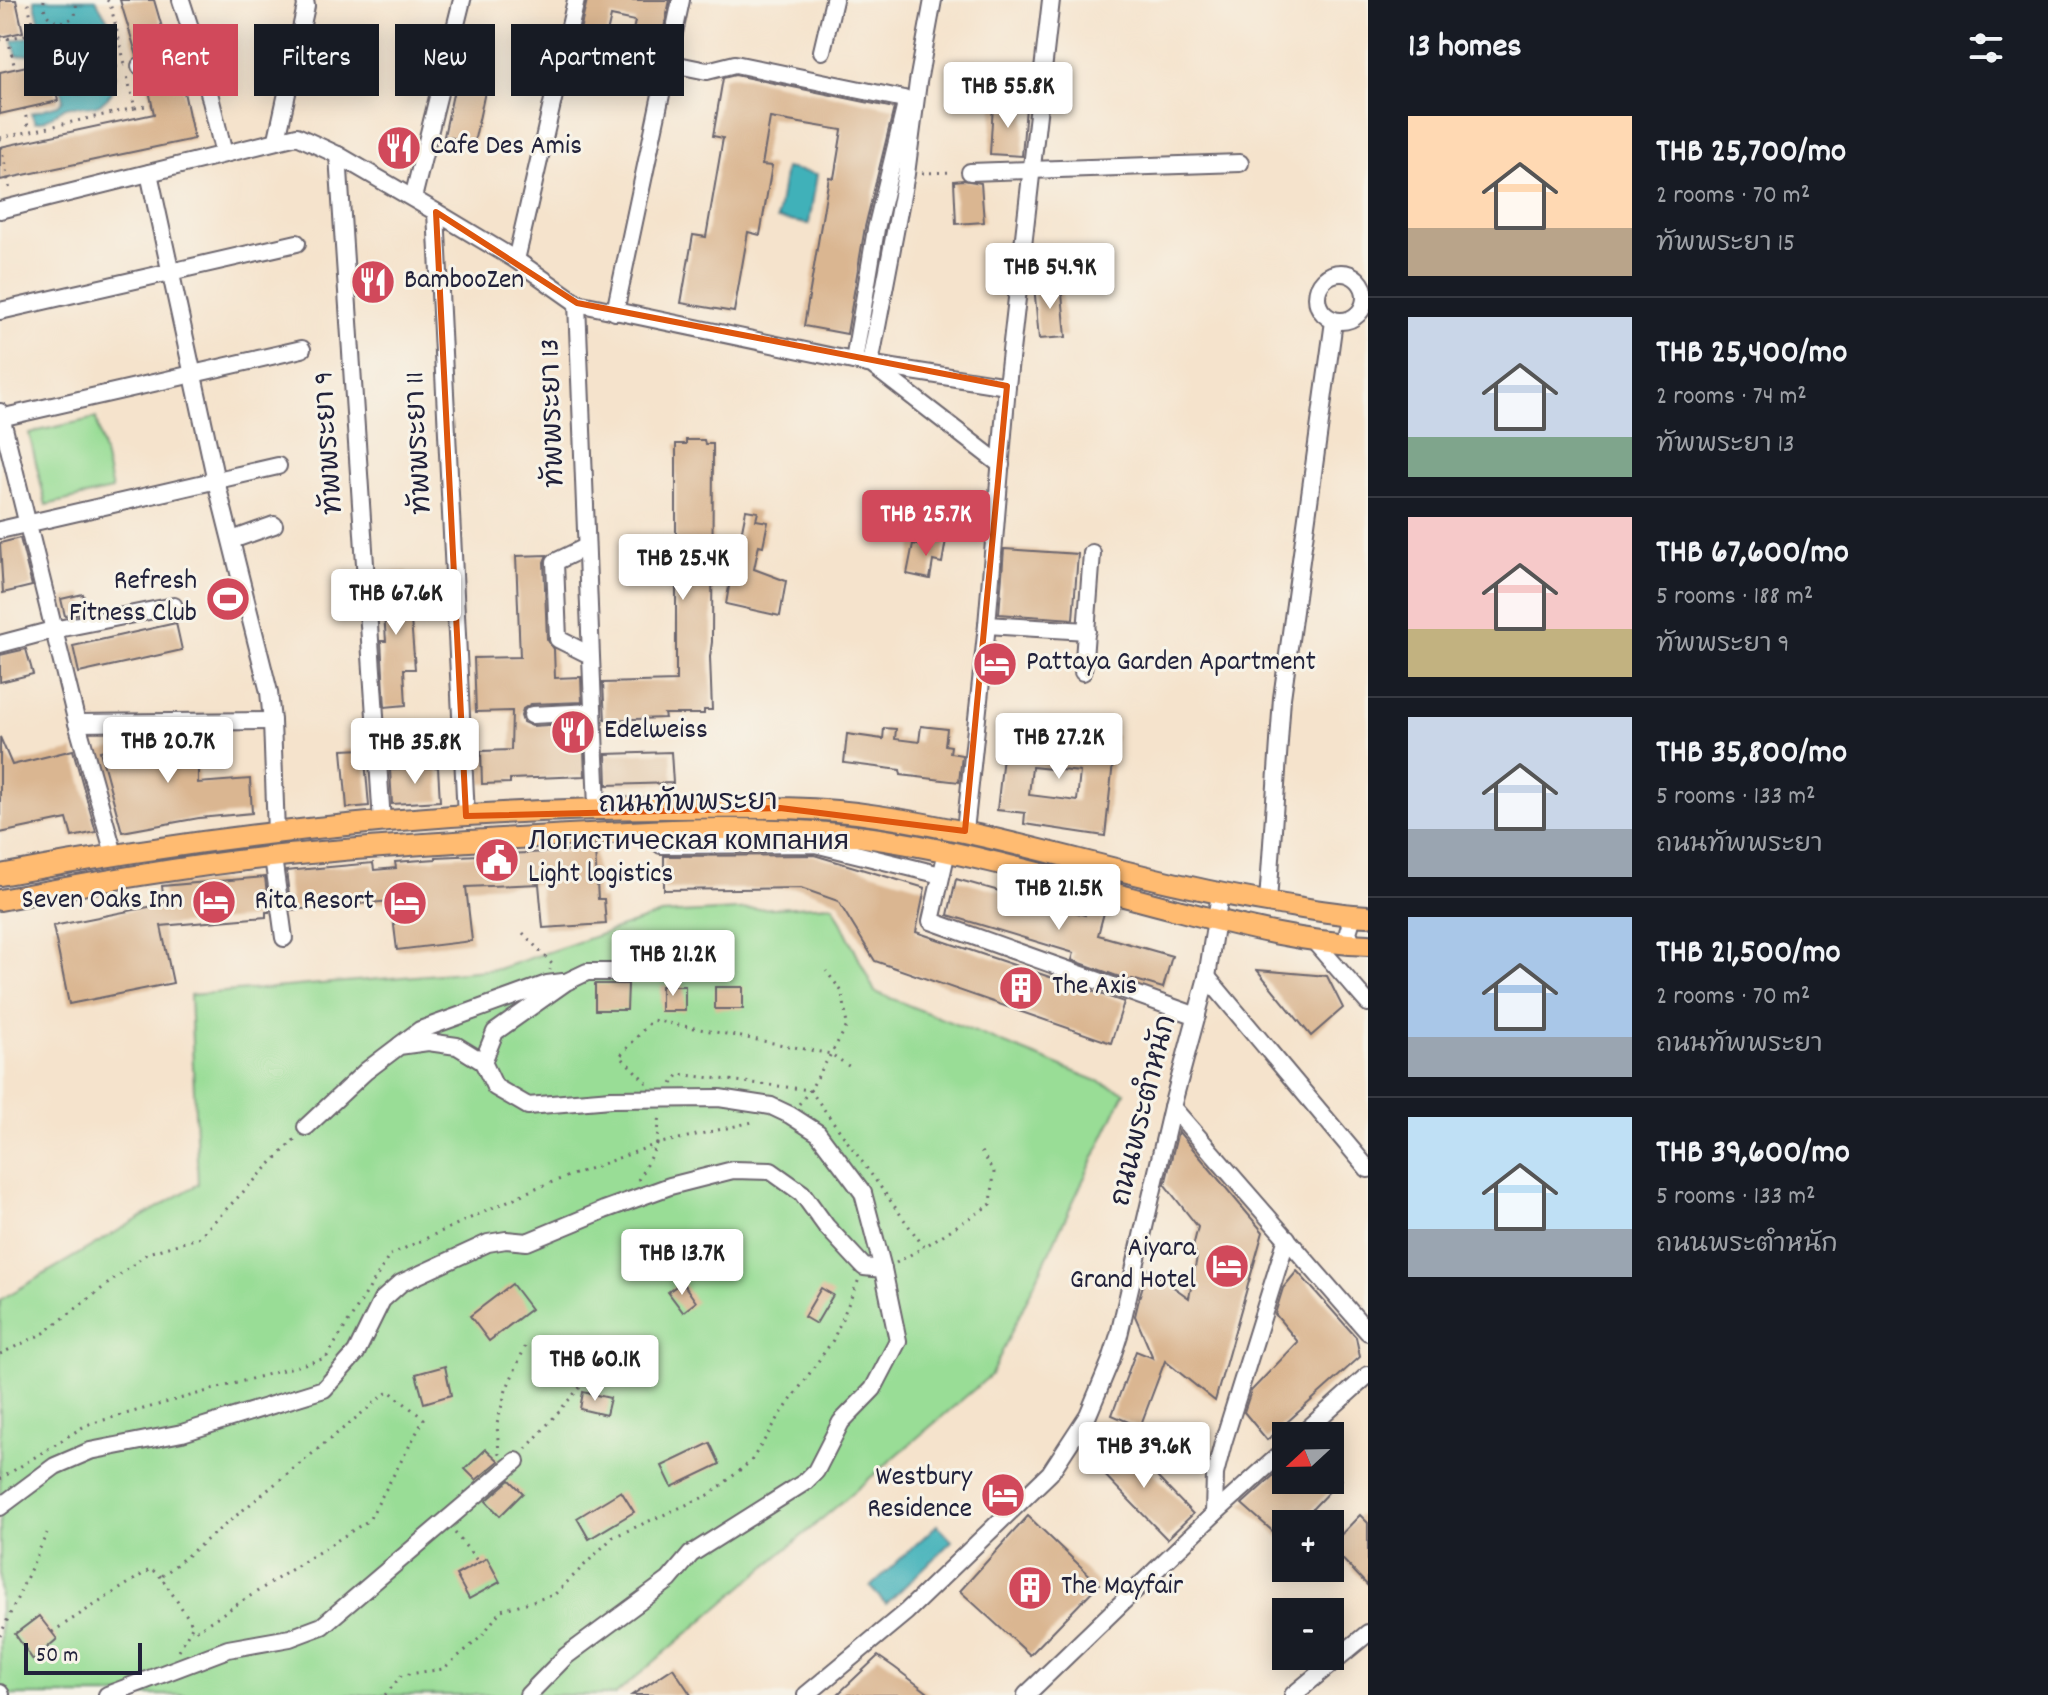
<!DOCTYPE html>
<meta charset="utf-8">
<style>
:root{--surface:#171b24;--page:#20242c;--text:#f1f3f6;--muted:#9ea1a6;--line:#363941;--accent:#d1495b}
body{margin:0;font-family:Dekko,"Playpen Sans Thai",sans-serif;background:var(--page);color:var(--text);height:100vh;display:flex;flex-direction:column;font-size:30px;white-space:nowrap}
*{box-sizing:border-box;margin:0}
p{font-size:26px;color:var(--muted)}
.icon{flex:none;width:44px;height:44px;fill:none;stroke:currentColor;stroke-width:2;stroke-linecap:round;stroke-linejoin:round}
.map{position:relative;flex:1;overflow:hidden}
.panel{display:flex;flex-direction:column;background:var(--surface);width:680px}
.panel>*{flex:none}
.top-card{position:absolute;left:24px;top:24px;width:760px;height:72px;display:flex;gap:16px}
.needle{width:52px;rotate:248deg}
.tools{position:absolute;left:1272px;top:1422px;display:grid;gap:16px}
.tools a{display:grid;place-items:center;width:72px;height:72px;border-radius:0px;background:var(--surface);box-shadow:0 4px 20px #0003;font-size:40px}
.scale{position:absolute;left:24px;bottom:20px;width:118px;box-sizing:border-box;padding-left:8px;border:4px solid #22223b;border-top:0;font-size:22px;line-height:28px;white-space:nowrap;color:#22223b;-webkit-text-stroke:6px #f7f3e8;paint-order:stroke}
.price{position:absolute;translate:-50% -68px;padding:0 18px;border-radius:8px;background:#fff;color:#222;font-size:26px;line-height:52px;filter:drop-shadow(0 2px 4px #0008)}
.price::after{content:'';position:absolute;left:50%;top:48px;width:24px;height:18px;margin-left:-12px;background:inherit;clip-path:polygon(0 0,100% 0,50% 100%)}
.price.selected{background:var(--accent);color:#fff}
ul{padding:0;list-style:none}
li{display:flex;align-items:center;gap:24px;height:200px;padding:0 40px}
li+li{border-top:2px solid var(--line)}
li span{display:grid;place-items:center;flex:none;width:224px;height:160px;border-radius:0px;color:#555}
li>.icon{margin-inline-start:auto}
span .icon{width:96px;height:96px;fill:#fffc;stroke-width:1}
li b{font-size:34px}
h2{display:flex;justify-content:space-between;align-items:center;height:96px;padding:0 40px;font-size:34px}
.tag{padding:0 28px;border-radius:0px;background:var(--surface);box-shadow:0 4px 20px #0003;font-size:28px;line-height:72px}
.tag.selected{background:var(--accent);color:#fff}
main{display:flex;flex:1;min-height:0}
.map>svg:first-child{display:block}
.green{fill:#99dd96;stroke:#5e8068;stroke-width:2}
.water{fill:#41b1b9;stroke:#326a7a;stroke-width:2}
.building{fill:#dab691;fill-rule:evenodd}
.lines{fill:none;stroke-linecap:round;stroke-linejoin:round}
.minor-casing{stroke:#6c666e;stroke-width:20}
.major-casing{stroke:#6c666e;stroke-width:24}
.path{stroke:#6c666e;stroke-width:3;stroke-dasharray:2 6;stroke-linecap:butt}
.minor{stroke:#fff;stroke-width:16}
.major{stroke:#ffbb71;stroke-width:20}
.marked{fill:none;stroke:#de560e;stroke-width:6;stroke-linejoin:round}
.labels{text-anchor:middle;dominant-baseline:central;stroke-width:6;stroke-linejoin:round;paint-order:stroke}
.poi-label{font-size:28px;fill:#22223b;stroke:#f7f3e8;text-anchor:start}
.street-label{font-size:28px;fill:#22223b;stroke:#f7f3e8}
</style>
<main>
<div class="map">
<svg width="1368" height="1695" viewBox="0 0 1368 1695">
<rect width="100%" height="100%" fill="#f7f3e8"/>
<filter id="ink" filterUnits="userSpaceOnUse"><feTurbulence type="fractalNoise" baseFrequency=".0125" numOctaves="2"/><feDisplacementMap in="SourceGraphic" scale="16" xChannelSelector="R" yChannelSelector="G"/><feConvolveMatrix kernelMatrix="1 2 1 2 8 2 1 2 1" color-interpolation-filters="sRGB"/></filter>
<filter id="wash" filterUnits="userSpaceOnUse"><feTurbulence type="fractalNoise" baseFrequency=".006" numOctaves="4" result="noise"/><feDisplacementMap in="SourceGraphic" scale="32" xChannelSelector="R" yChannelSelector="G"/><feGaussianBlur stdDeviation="1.8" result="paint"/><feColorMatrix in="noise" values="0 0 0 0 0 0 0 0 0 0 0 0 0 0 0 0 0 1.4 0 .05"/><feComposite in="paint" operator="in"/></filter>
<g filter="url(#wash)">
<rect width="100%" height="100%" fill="#f5e3cc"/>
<!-- green -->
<g class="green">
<polygon points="96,418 112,490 46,505 29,433"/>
<polygon points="833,905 875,992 1125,1092 991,1375 615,1695 0,1695 0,1300 198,1184 190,995 498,969 661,914"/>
</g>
<!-- water -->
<g class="water">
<polygon points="34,0 96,0 108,20 106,23 111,35 108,50 113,63 90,67 75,57 70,58 64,72 55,68 50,55 33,58 30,54 17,56 13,40 38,35 41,28"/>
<path d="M91 75 115 76 111 81 114 88C99 118 79 100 64 108 53 114 49 121 35 122L31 113 58 105 63 100 61 87 70 85 81 87Z"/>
<polygon points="785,168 817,174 809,224 777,219"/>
<polygon points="937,1525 952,1541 886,1604 870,1587"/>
</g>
<g id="blocks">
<!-- building -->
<g class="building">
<polygon points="0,0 16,0 23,32 0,37"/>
<polygon points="120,0 154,0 168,48 137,56"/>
<polygon points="587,0 670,0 654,75 625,69 635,21 611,16 600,63 574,57"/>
<polygon points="49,61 58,101 0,114 0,72"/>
<polygon points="179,68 194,139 0,180 0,147 154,114 146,76"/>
<polygon points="735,75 894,108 865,227 847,334 804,326 829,177 834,178 842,130 770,118 762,165 772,166 760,235 748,232 734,312 681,303 693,235 706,237 723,138 713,136 723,78"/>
<polygon points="456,80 486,87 474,143 444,136"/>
<polygon points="993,105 1026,107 1022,156 990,154"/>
<polygon points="963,180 981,183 984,222 956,224 954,181"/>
<polygon points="1061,283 1066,337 1039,339 1034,285"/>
<polygon points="686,440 704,440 705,444 713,444 712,642 710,657 712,710 704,710 704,714 664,714 665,718 605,720 603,683 676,681 676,444 686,444"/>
<polygon points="746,510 758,512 756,520 768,522 763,546 759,545 754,569 786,581 780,616 726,604 737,540 740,540"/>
<polygon points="20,538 32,586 3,593 0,543"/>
<polygon points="934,538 946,540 942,563 933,561 930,579 907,574 913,544 932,548"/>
<polygon points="1004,549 1078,554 1073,619 999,614"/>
<polygon points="547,555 544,562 547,639 554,649 555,678 581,677 582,702 531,704 523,709 521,716 523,722 532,726 583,723 585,776 510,779 510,783 482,784 481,751 511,750 512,711 476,712 474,658 520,657 516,556"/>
<polygon points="407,571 415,669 404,669 406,705 385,707 381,641 386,641 381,572"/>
<polygon points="83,594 87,612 65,616 61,599"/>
<polygon points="176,623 182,650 79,673 73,646"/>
<polygon points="26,649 33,674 0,682 0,655"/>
<polygon points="921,726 947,729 945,745 951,746 950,753 962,755 959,782 901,775 900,770 844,763 847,734 883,739 884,728 896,729 895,739 919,742"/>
<path d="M1033 731 1084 737 1085 731 1116 735 1105 836 1024 824 1025 813 997 810 1005 739 1032 742ZM1032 767 1080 772 1077 801 1029 795Z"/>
<polygon points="182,733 194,733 198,754 198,783 250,779 252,813 199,818 122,832 100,751"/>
<polygon points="0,737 12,765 73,750 96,832 72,837 67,819 0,833"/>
<polygon points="364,749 369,806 347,808 342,750"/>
<polygon points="671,752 673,783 607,785 606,754"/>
<polygon points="438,767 440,801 392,804 390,770"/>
<polygon points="595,850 598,899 604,899 606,924 543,928 539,884 466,887 472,941 397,950 391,901 291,910 286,871 373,863 374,870 396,868 395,862 436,859 436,857"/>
<polygon points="814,855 925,888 916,932 1124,1002 1111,1043 875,961 838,901 801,888 664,890 664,856"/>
<polygon points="265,877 269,912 266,912 266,917 161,926 173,983 69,1004 53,926 164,904 162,886"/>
<polygon points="956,879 1085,915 1088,904 1105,909 1098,935 1172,956 1163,988 1132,979 1131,981 1072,960 1074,953 948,915"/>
<polygon points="1257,970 1327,976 1343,1008 1311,1036"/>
<polygon points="595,984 628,984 627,1010 595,1010"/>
<rect x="661" y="986" width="24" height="25"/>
<rect x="715" y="987" width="28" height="22"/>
<polygon points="1178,1131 1263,1232 1215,1401 1165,1361 1140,1427 1112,1415 1136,1351 1153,1358 1135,1316 1140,1295 1148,1269 1189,1298 1197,1257 1193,1247 1198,1227 1165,1185"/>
<polygon points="1297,1271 1356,1337 1360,1357 1267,1440 1244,1412 1251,1391 1298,1342 1275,1314 1283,1288"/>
<polygon points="682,1282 696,1302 683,1312 668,1292"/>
<polygon points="512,1284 531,1309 489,1341 470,1316"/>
<polygon points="821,1288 833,1295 816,1324 804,1317"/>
<polygon points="573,1352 576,1376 555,1379 552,1355"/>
<polygon points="445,1366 451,1395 424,1403 416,1374"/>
<polygon points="583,1392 610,1398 606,1415 580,1409"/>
<polygon points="1122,1441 1193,1514 1167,1539 1096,1466"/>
<polygon points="710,1443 720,1464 672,1487 662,1466"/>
<polygon points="486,1449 499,1461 476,1480 465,1469"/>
<polygon points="1286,1464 1286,1480 1340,1480 1298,1524 1286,1524 1286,1543 1242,1504"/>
<polygon points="510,1480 523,1493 500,1516 486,1501"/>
<polygon points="621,1491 634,1512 589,1539 577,1518"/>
<polygon points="1360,1515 1368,1523 1368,1586 1330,1546"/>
<polygon points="1028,1516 1099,1584 1030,1655 960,1591"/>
<polygon points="487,1558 500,1582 469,1599 456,1575"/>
<polygon points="39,1616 57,1639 33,1660 15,1634"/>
<polygon points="878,1656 894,1667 931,1695 837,1695"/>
<polygon points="673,1668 691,1695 632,1695"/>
</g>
</g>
</g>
<g filter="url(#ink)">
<use href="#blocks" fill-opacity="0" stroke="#6c666e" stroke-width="2"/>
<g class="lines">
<!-- minor casing -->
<g class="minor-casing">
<g id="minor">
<polyline points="181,0 203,68 224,154"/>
<polyline points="822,51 834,0"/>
<polyline points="668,63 707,71 735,64 904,99 905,108 876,229 854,361"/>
<polyline points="140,66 197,52"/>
<polyline points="277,139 306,6 305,0"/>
<polyline points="338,155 382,822"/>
<polyline points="970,172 1240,163"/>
<polyline points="149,173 216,481 269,692 272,721 276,833"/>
<polyline points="413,198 462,0"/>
<polyline points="0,210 297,136 338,155 436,212 516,260 577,303 872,365 1001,465"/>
<polyline points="436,212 466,816"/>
<polyline points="516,260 576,0"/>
<circle cx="1341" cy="297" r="24"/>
<polyline points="577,303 597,808"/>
<polyline points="0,311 297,243"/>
<polyline points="615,312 681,0"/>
<polyline points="870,364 906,174 918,82 933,0"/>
<polyline points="874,365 1007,386"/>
<polyline points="0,412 77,723 114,854"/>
<polyline points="0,418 302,349"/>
<polyline points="0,530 278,466"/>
<polyline points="232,540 274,525"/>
<polyline points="586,547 555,562 558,639 590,655"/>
<polyline points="987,625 1087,631"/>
<polyline points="0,644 53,630 174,606"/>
<polyline points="1083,672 1092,553"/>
<polyline points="532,715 592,712"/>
<polyline points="77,723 272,721"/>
<polyline points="662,831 661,845 815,844 941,875"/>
<polyline points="965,831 987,625 1007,386 1051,0"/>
<polyline points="947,851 931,921 1197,1016"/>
<polyline points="273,857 284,938"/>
<polyline points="1268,902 1282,698 1334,321"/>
<polyline points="1313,940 1368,1003"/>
<polyline points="1353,944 1348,932 1353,916"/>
<polyline points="628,972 587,972 566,982 495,1032 483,1062 495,1087 528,1106 611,1099 719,1098 771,1106 790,1115 818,1133 863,1193 883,1269"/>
<polyline points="1207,977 1368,1169"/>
<polyline points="400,1045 420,1030 547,984 563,982"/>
<polyline points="1172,1107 1368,1332"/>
<polyline points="306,1127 366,1071 399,1046 428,1042 457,1046 483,1062"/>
<polyline points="1300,1436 1368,1375"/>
<polyline points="0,1507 55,1466 90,1451 182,1433 324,1389 356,1353 382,1300 401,1283 488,1243 506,1240 527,1242 604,1210 670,1186 733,1170 771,1171 802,1193 826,1226 864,1267 883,1269 898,1341 873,1389 841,1422 816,1471 805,1482 691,1554 669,1580 566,1656 528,1695"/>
<polyline points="1214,1514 1215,1474 1223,1443 1287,1238"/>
<polyline points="0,1693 1,1695"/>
<polyline points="107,1695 228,1649 290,1638 322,1626 516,1461"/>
<polyline points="806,1695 906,1612 1050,1473 1088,1415 1111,1360 1119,1335 1172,1107 1207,977 1220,894"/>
<polyline points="1026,1695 1214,1514 1286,1449"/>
<polyline points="1293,1695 1368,1633"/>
</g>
</g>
<!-- major casing -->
<g class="major-casing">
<g id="major">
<path d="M0 875C218 834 441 809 663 808 735 808 807 805 878 816 1014 836 1143 883 1279 904 1308 909 1338 915 1368 916"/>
<path d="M0 900C96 882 192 865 289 855 376 846 464 841 552 836 658 830 767 823 872 838 975 853 1076 884 1177 910 1239 926 1304 943 1368 945"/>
</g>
</g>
<!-- path -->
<g class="path">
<path d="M44 0C42 20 60 28 75 16L77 0"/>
<polyline points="107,0 110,3 125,64"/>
<polyline points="8,38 15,69"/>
<polyline points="0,40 35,33 27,0"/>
<polyline points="53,80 125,65"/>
<polyline points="24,108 29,131"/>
<polyline points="135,108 152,105"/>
<polyline points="0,138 135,108 127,76"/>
<polyline points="0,139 10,191"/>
<polyline points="922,173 954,172"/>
<polyline points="523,933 552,964 550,970"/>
<polyline points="647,1083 620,1056 652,1020 831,1054 850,1067"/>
<polyline points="672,1084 679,1074 810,1090 924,1247 991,1204 994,1172 978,1147"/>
<polyline points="799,1104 810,1090 847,1026 843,993 826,971"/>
<polyline points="638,1180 657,1144 660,1113"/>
<polyline points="896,1263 924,1247"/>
<polyline points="0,1354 44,1333 148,1253 198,1238 295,1139"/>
<polyline points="526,1449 588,1378"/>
<polyline points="499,1455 497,1424 506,1390 525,1347"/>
<polyline points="0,1479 86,1425 326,1358 390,1255 536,1188 657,1144 757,1121"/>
<polyline points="455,1533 479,1563"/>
<polyline points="52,1632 151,1569 161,1577"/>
<polyline points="0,1636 47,1533"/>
<polyline points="179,1650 193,1625 161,1577 389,1391 424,1419 369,1520 197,1630 193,1625"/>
<polyline points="385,1695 402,1675 443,1669 481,1637 501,1610 554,1595 613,1537 711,1494 751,1461 779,1417 833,1340 859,1279"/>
</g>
<!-- minor -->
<use href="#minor" class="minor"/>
<!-- major -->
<use href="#major" class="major"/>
</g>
</g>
<!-- marked area -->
<path class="marked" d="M436 212 577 303 1007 386 965 831 780 808 466 816Z"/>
<!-- icons -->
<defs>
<g id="restaurant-disc" transform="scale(2.3)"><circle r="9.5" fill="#d1495b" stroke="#f7f3e8"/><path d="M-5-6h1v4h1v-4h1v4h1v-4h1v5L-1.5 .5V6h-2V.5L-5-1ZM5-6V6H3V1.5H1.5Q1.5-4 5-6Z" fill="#fff"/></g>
<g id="stadium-disc" transform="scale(2.3)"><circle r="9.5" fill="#d1495b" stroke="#f7f3e8"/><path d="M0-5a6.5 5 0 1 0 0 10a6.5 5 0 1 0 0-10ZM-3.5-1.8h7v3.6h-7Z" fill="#fff"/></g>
<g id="hotel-disc" transform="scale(2.3)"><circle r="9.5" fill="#d1495b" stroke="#f7f3e8"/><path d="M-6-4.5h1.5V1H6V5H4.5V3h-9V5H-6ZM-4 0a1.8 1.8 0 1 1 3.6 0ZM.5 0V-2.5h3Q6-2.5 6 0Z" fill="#fff"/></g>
<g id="civic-disc" transform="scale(2.3)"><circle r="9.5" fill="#d1495b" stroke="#f7f3e8"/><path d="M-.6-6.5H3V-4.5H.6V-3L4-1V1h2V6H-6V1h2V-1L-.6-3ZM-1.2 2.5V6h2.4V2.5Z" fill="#fff"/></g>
<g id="building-disc" transform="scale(2.3)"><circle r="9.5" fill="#d1495b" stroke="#f7f3e8"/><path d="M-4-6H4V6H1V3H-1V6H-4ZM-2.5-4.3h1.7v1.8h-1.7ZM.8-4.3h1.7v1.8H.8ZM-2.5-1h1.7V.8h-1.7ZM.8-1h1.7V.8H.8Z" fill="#fff"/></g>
</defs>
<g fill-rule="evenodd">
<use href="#restaurant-disc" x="399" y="148"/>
<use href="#restaurant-disc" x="373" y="282"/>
<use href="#stadium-disc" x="228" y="599"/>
<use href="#hotel-disc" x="995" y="664"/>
<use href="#restaurant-disc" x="573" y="732"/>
<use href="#civic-disc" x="497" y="860"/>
<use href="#hotel-disc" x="214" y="902"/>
<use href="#hotel-disc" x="405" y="903"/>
<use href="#building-disc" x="1021" y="988"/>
<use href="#hotel-disc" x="1227" y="1266"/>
<use href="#hotel-disc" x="1003" y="1495"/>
<use href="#building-disc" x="1030" y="1588"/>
</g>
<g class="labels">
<!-- poi labels -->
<g class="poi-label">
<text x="430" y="148">Cafe Des Amis</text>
<text x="404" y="282">BambooZen</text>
<text x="197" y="583" text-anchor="end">Refresh<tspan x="197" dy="32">Fitness Club</tspan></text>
<text x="1026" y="664">Pattaya Garden Apartment</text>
<text x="604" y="732">Edelweiss</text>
<text x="528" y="844">Логистическая компания<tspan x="528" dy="32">Light logistics</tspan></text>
<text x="183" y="902" text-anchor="end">Seven Oaks Inn</text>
<text x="374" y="903" text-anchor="end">Rita Resort</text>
<text x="1052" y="988">The Axis</text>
<text x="1196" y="1250" text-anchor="end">Aiyara<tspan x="1196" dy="32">Grand Hotel</tspan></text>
<text x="972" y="1479" text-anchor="end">Westbury<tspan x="972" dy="32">Residence</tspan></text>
<text x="1061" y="1588">The Mayfair</text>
</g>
<!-- street labels -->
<g class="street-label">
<text transform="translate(555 413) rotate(-92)">ทัพพระยา 13</text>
<text transform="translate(331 443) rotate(-94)">ทัพพระยา 9</text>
<text transform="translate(421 443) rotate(-93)">ทัพพระยา 11</text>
<text transform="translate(688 805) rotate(-1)">ถนนทัพพระยา</text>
<text transform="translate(1146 1111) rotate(-76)">ถนนพระตำหนัก</text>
</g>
</g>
</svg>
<div class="tools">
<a><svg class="needle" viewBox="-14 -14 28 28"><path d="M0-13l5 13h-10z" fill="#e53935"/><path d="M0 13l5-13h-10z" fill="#9ea1a6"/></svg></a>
<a>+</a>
<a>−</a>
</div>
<div class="scale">50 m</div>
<b class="price" style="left:1008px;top:130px">THB 55.8K</b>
<b class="price" style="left:1050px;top:311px">THB 54.9K</b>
<b class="price selected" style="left:926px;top:558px">THB 25.7K</b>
<b class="price" style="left:683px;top:602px">THB 25.4K</b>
<b class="price" style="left:396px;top:637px">THB 67.6K</b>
<b class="price" style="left:1059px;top:781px">THB 27.2K</b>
<b class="price" style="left:168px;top:785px">THB 20.7K</b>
<b class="price" style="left:415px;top:786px">THB 35.8K</b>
<b class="price" style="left:1059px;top:932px">THB 21.5K</b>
<b class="price" style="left:673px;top:998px">THB 21.2K</b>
<b class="price" style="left:682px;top:1297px">THB 13.7K</b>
<b class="price" style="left:595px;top:1403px">THB 60.1K</b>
<b class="price" style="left:1144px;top:1490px">THB 39.6K</b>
<div class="top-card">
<a class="tag">Buy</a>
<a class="tag selected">Rent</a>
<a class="tag">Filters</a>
<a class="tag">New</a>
<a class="tag">Apartment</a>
</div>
</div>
<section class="panel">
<h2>13 homes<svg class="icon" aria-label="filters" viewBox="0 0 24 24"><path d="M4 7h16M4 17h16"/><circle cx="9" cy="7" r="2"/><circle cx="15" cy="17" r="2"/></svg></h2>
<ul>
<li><span style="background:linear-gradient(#ffd9b3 70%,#b9a48a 0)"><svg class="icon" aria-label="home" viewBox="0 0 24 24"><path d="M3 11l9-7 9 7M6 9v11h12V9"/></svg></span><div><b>THB 25,700/mo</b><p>2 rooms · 70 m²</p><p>ทัพพระยา 15</p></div></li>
<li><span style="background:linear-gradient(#c9d6e8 75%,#7fa58c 0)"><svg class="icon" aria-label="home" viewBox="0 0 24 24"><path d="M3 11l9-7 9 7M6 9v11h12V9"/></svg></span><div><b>THB 25,400/mo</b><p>2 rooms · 74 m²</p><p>ทัพพระยา 13</p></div></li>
<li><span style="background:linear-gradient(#f6c9c9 70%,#c2b280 0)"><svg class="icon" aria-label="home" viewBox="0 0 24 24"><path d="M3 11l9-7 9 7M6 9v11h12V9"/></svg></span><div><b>THB 67,600/mo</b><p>5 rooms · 188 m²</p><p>ทัพพระยา 9</p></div></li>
<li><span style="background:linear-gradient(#c9d6e8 70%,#9aa5b1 0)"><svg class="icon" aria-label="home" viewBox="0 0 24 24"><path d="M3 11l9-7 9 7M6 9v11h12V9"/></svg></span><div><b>THB 35,800/mo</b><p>5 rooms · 133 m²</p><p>ถนนทัพพระยา</p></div></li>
<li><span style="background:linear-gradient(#a9c7e8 75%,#9aa5b1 0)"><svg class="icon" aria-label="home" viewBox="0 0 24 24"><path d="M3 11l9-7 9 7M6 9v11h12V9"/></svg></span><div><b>THB 21,500/mo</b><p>2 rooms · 70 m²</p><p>ถนนทัพพระยา</p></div></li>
<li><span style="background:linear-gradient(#bfe0f5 70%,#9aa5b1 0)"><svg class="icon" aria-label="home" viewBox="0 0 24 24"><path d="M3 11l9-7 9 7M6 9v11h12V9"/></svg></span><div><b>THB 39,600/mo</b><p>5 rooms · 133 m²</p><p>ถนนพระตำหนัก</p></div></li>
</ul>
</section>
</main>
